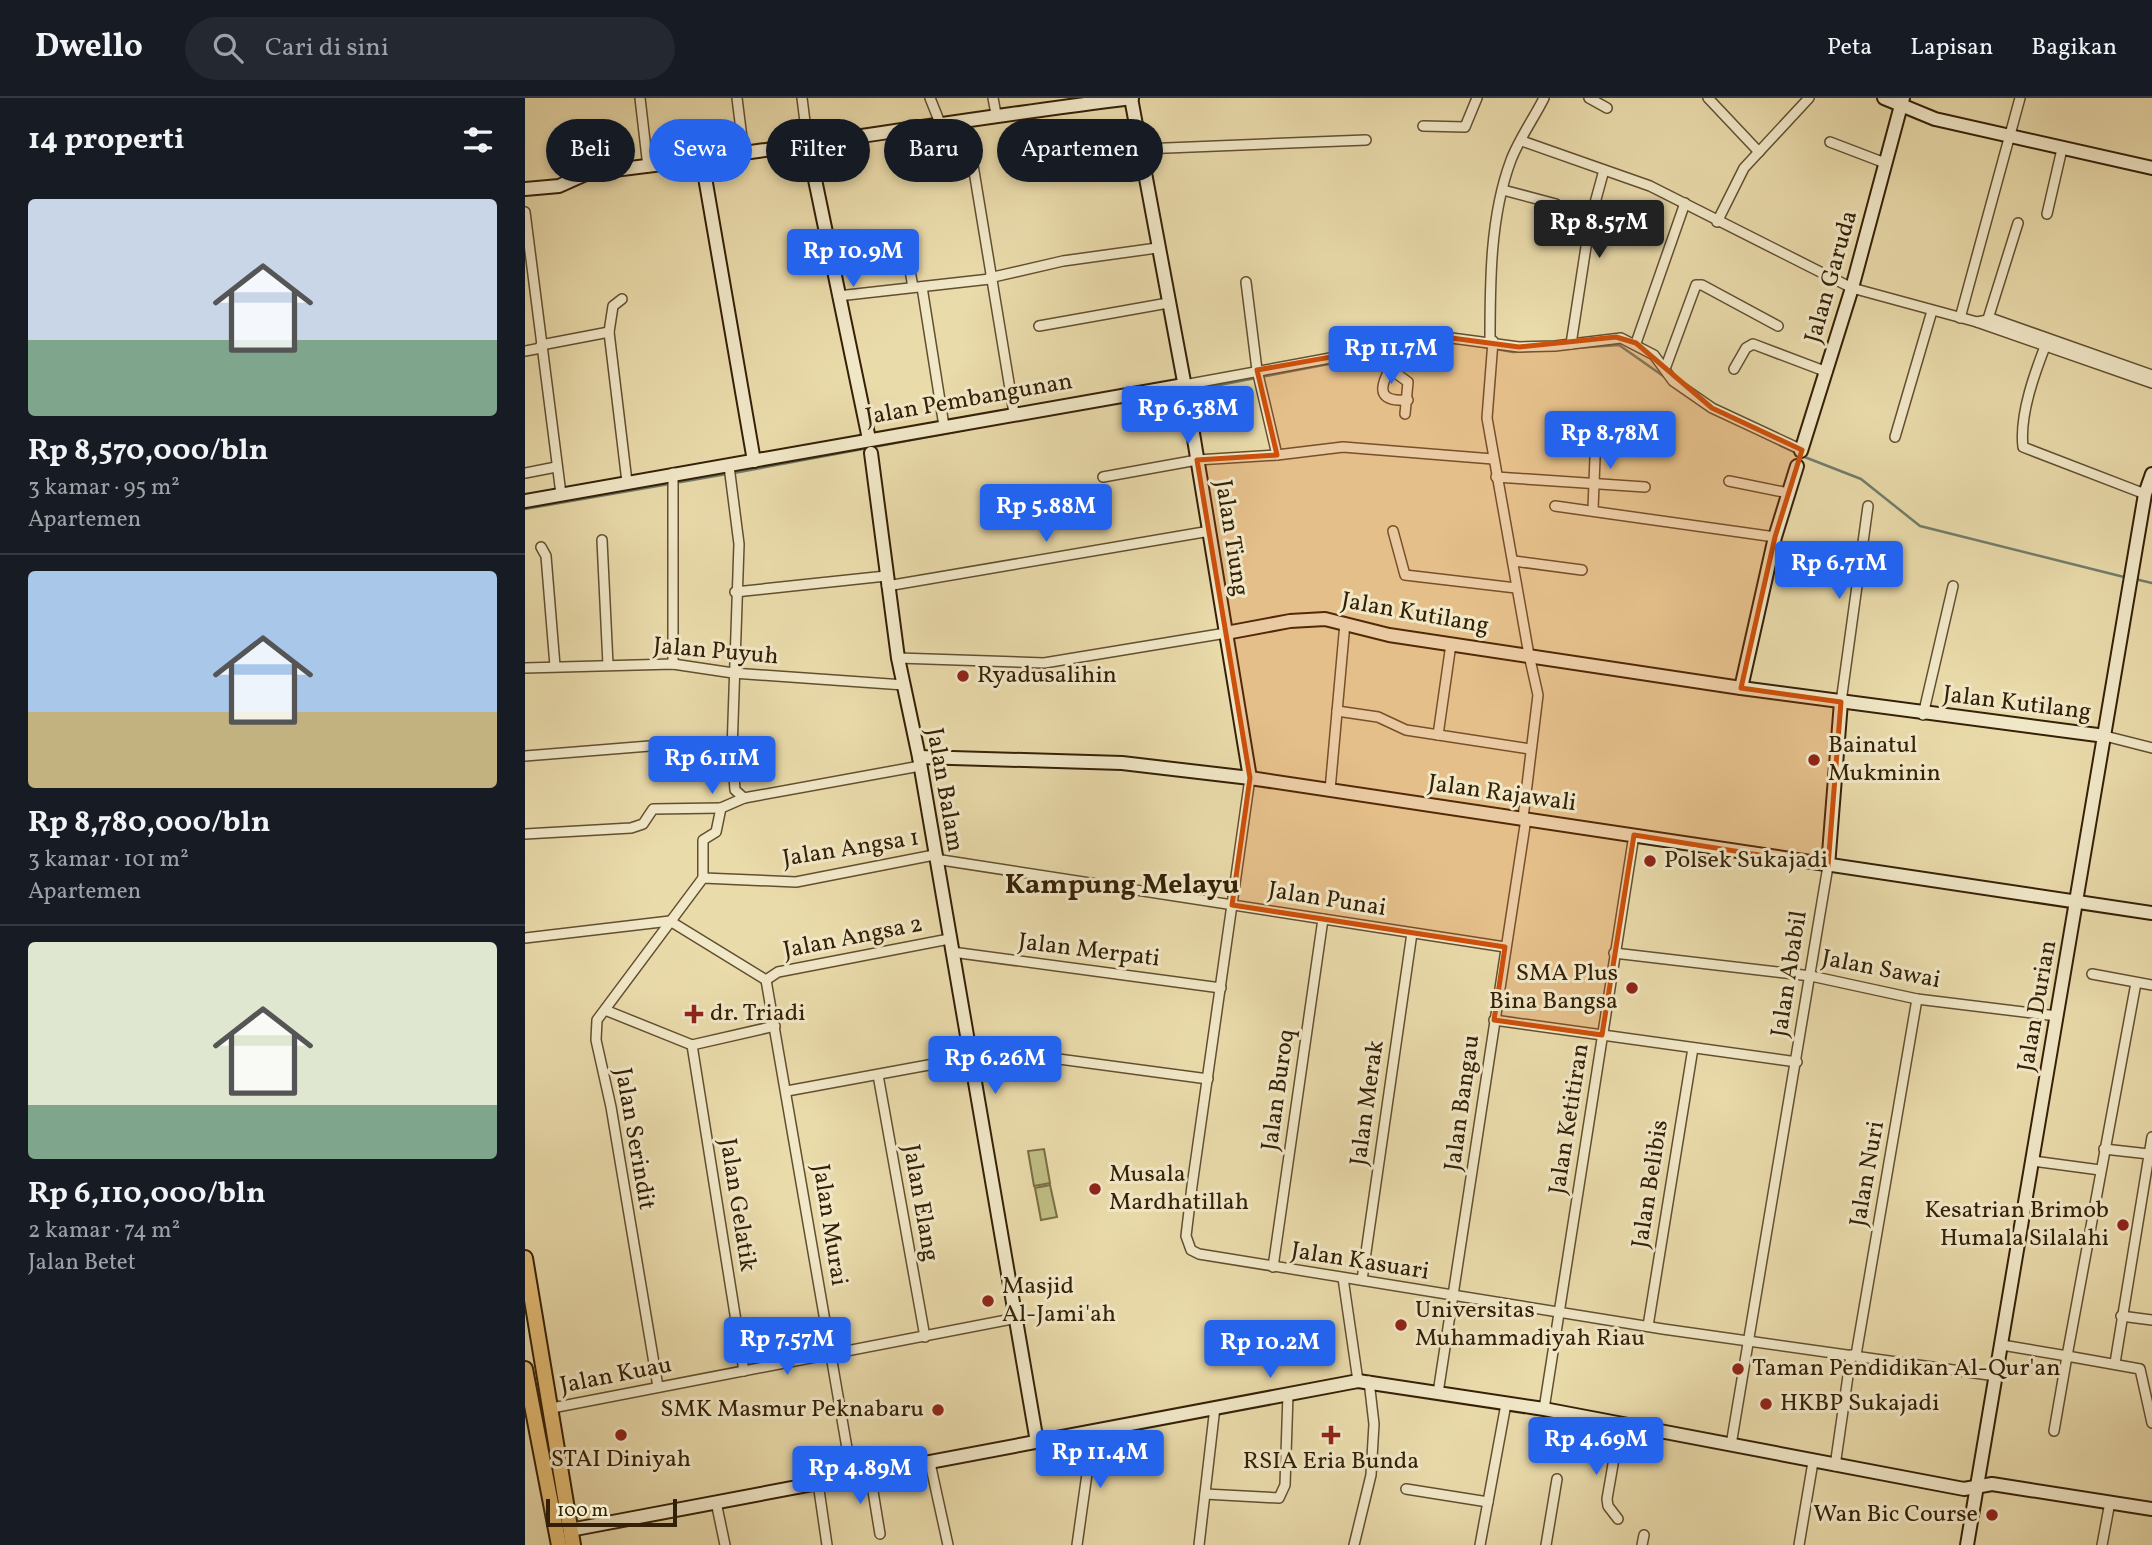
<!DOCTYPE html>
<html lang="id">
<meta charset="utf-8">
<style>
:root{--surface:#171b24;--page:#242831;--text:#f1f3f6;--muted:#9ea1a6;--line:#363941;--accent:#2563eb}
body{margin:0;font-family:Vollkorn,serif;background:var(--page);color:var(--text);height:100vh;display:flex;flex-direction:column;font-size:26px;white-space:nowrap}
*{box-sizing:border-box;margin:0}
p{font-size:23px;color:var(--muted)}
.icon{flex:none;width:38px;height:38px;fill:none;stroke:currentColor;stroke-width:2;stroke-linecap:round;stroke-linejoin:round}
.map{position:relative;flex:1;overflow:hidden}
.sheet{display:flex;flex-direction:column;background:var(--surface);width:525px}
.sheet>*{flex:none}
.guide{position:absolute;left:21px;top:21px;width:665px;height:63px;display:flex;gap:14px}
.scale{position:absolute;left:21px;bottom:18px;width:131px;box-sizing:border-box;padding-left:7px;border:4px solid #342007;border-top:0;font-size:19px;line-height:24px;white-space:nowrap;color:#342007;-webkit-text-stroke:5px #f1e8c8;paint-order:stroke}
.price{position:absolute;translate:-50% -60px;padding:0 16px;border-radius:7px;background:var(--accent);color:#fff;font-size:23px;line-height:46px;filter:drop-shadow(0 2px 4px #0008)}
.price::after{content:'';position:absolute;left:50%;top:42px;width:21px;height:16px;margin-left:-10px;background:inherit;clip-path:polygon(0 0,100% 0,50% 100%)}
.price.active{background:#222;color:#fff}
ul{padding:0;list-style:none}
li{display:grid;align-content:center;gap:14px;height:371px;padding:0 28px}
li+li{border-top:2px solid var(--line)}
li span{display:grid;place-items:center;height:217px;border-radius:7px;color:#555}
li>.icon{margin-inline-start:auto}
span .icon{width:126px;height:126px;fill:#fffc;stroke-width:1}
li b{font-size:30px}
h2{display:flex;justify-content:space-between;align-items:center;height:84px;padding:0 28px;font-size:30px}
.tag{padding:0 24px;border-radius:32px;background:var(--surface);box-shadow:0 4px 10px #0003;font-size:24px;line-height:63px}
.tag.active{background:var(--accent);color:#fff}
header{display:flex;align-items:center;gap:42px;box-sizing:border-box;height:98px;padding:0 35px;background:var(--surface);border-bottom:2px solid var(--line)}
header strong{font-size:33px}
nav{display:flex;gap:38px;margin-inline-start:auto;font-size:24px}
.search{width:490px;height:63px;background:var(--page);display:flex;align-items:center;gap:18px;box-sizing:border-box;padding:0 24px;border-radius:38px;color:var(--muted);font-size:26px}
main{display:flex;flex:1;min-height:0}
.map>svg:first-child{display:block}
.green{fill:#bfbd83;stroke:#7a6e45;stroke-width:2}
.lines{fill:none;stroke-linecap:round;stroke-linejoin:round}
.stream{stroke:#707d6b;stroke-width:2.5}
.street-casing{stroke:#624f30;stroke-width:12}
.secondary-casing{stroke:#342007;stroke-width:16}
.primary-casing{stroke:#342007;stroke-width:18}
.street{stroke:#f1e8c8;stroke-width:9}
.secondary{stroke:#f1e8c8;stroke-width:12}
.primary{stroke:#e5be76;stroke-width:14}
.marked{fill:#cd500b;fill-opacity:0.2;stroke:#cd500b;stroke-width:5;stroke-linejoin:round}
.poi-dot{fill:#8f2418;stroke:#f1e8c8;stroke-width:2.5}
.labels{text-anchor:middle;dominant-baseline:central;stroke-width:6;stroke-linejoin:round;paint-order:stroke}
.street-label{font-size:24px;fill:#342007;stroke:#f1e8c8}
.poi-label{font-size:24px;fill:#342007;stroke:#f1e8c8;text-anchor:start}
.quarter-label{font-size:28px;font-weight:bold;fill:#342007;stroke:#f1e8c8}
</style>
<header>
<strong>Dwello</strong>
<div class="search"><svg class="icon" aria-label="search" viewBox="0 0 24 24"><circle cx="10" cy="10" r="6"/><path d="M15 15l6 6"/></svg>Cari di sini</div>
<nav><a>Peta</a><a>Lapisan</a><a>Bagikan</a></nav>
</header>
<main>
<section class="sheet">
<h2>14 properti<svg class="icon" aria-label="filters" viewBox="0 0 24 24"><path d="M4 7h16M4 17h16"/><circle cx="9" cy="7" r="2"/><circle cx="15" cy="17" r="2"/></svg></h2>
<ul>
<li><span style="background:linear-gradient(#c9d6e8 65%,#7fa58c 0)"><svg class="icon" aria-label="home" viewBox="0 0 24 24"><path d="M3 11l9-7 9 7M6 9v11h12V9"/></svg></span><div><b>Rp 8,570,000/bln</b><p>3 kamar · 95 m²</p><p>Apartemen</p></div></li>
<li><span style="background:linear-gradient(#a9c7e8 65%,#c2b280 0)"><svg class="icon" aria-label="home" viewBox="0 0 24 24"><path d="M3 11l9-7 9 7M6 9v11h12V9"/></svg></span><div><b>Rp 8,780,000/bln</b><p>3 kamar · 101 m²</p><p>Apartemen</p></div></li>
<li><span style="background:linear-gradient(#dfe7d0 75%,#7fa58c 0)"><svg class="icon" aria-label="home" viewBox="0 0 24 24"><path d="M3 11l9-7 9 7M6 9v11h12V9"/></svg></span><div><b>Rp 6,110,000/bln</b><p>2 kamar · 74 m²</p><p>Jalan Betet</p></div></li>
</ul>
</section>
<div class="map">
<svg width="1627" height="1447" viewBox="0 0 1627 1447">
<rect width="100%" height="100%" fill="#eadbab"/>
<filter id="stains"><feTurbulence type="fractalNoise" baseFrequency=".00286" numOctaves="4"/><feColorMatrix values="0 0 0 0 .2 0 0 0 0 .09 0 0 0 0 .02 0 0 0 .5 -.17"/></filter>
<radialGradient id="worn" r=".72"><stop offset=".6" stop-color="#630" stop-opacity="0"/><stop offset="1" stop-color="#630" stop-opacity=".3"/></radialGradient>
<!-- green -->
<g class="green">
<polygon points="519,1051 525,1085 509,1088 503,1053"/>
<polygon points="525,1087 532,1119 516,1122 510,1090"/>
</g>
<g class="lines">
<!-- stream -->
<g class="stream">
<polyline points="942,246 988,254 1094,247 1141,280"/>
<polyline points="863,255 925,244"/>
<polyline points="663,293 856,256"/>
<polyline points="598,304 657,294"/>
<polyline points="1236,338 1271,355"/>
<polyline points="1277,358 1336,381 1395,428 1603,480"/>
<polyline points="209,375 440,332"/>
<polyline points="0,411 202,376"/>
<polyline points="1610,481 1627,485"/>
</g>
<!-- street casing -->
<g class="street-casing">
<g id="street">
<polyline points="115,0 123,69"/>
<polyline points="212,0 219,56"/>
<polyline points="277,0 283,48"/>
<polyline points="405,0 415,25"/>
<polyline points="468,0 471,16"/>
<polyline points="1064,0 1082,10"/>
<polyline points="1183,0 1234,54"/>
<polyline points="898,28 940,29 952,0"/>
<polyline points="997,43 1125,88 1327,190 1452,224 1627,285"/>
<polyline points="1305,44 1360,65"/>
<polyline points="617,51 841,42"/>
<polyline points="448,67 489,315"/>
<polyline points="978,92 1031,106"/>
<polyline points="0,114 36,396"/>
<polyline points="1522,116 1537,51"/>
<polyline points="1192,124 1219,70 1284,0"/>
<polyline points="379,140 388,189"/>
<polyline points="464,180 538,163 632,150"/>
<polyline points="721,184 732,272 752,357"/>
<polyline points="397,189 419,328"/>
<polyline points="313,198 465,181"/>
<polyline points="97,201 88,208 84,234 102,384"/>
<polyline points="1435,220 1495,0"/>
<polyline points="1452,224 1468,221 1627,277"/>
<polyline points="1462,224 1493,125"/>
<polyline points="514,228 643,205"/>
<path d="M1523 241C1511 271 1494 316 1498 349L1620 396"/>
<path d="M965 243C965 184 965 118 986 62 994 41 1009 20 1019 0"/>
<polyline points="968,243 962,320 1004,557 1013,597 998,720"/>
<polyline points="1111,245 1160,105"/>
<polyline points="1046,246 1065,123 1079,72"/>
<polyline points="16,247 84,234"/>
<polyline points="857,250 865,271 883,284 880,316"/>
<polyline points="0,253 16,250"/>
<path d="M865 271C853 292 854 304 883 302"/>
<polyline points="1140,271 1171,187 1177,187 1253,228"/>
<polyline points="1209,271 1221,250 1228,246 1302,274"/>
<polyline points="659,287 919,239 994,249 1030,248 1096,240 1129,257 1148,283 1187,310 1277,352"/>
<polyline points="1370,339 1407,213"/>
<polyline points="204,368 214,446 207,653 210,692 219,700 395,668"/>
<polyline points="0,375 31,369"/>
<polyline points="578,379 672,362 752,357 818,349 968,361"/>
<polyline points="971,379 1120,389"/>
<polyline points="1204,383 1263,395"/>
<polyline points="1030,408 1250,439"/>
<polyline points="1068,411 1071,334"/>
<polyline points="868,433 880,477 991,490"/>
<polyline points="77,442 83,567"/>
<polyline points="16,449 21,458 30,568"/>
<polyline points="989,463 1057,472"/>
<polyline points="362,488 685,433"/>
<polyline points="210,494 361,478"/>
<polyline points="373,560 519,565 701,535"/>
<polyline points="148,566 148,375"/>
<polyline points="0,570 148,566 208,575 379,587"/>
<polyline points="1316,604 1343,408"/>
<polyline points="812,613 853,619 881,632 1005,651"/>
<polyline points="1398,617 1428,488"/>
<polyline points="913,637 926,546"/>
<polyline points="1580,638 1627,650"/>
<polyline points="0,658 137,647"/>
<polyline points="725,680 667,1088 661,1138 666,1152 674,1156 1138,1231 1471,1278"/>
<polyline points="805,692 820,525"/>
<polyline points="0,736 106,730 118,726 128,711 196,710"/>
<polyline points="410,761 980,849"/>
<polyline points="178,780 178,742 191,734 196,710 219,700"/>
<polyline points="0,840 145,823 241,882"/>
<polyline points="427,854 696,890"/>
<polyline points="1089,855 1286,878 1392,901 1532,918"/>
<polyline points="1567,876 1627,887"/>
<polyline points="241,882 327,1379"/>
<polyline points="241,882 253,874 424,841"/>
<polyline points="80,912 167,947 250,928"/>
<polyline points="969,922 1272,964"/>
<polyline points="167,947 219,1273"/>
<polyline points="445,949 683,981"/>
<polyline points="353,977 400,1239"/>
<polyline points="262,993 447,959"/>
<polyline points="1579,1051 1624,1056"/>
<polyline points="1508,1063 1575,1072"/>
<polyline points="748,1169 798,821"/>
<polyline points="818,1180 833,1283"/>
<polyline points="837,1182 887,835"/>
<polyline points="1596,1218 1627,1222"/>
<polyline points="1123,1228 1168,950"/>
<polyline points="1477,1247 1542,1258 1611,885"/>
<polyline points="1331,1257 1392,901"/>
<polyline points="1590,1265 1627,1039"/>
<polyline points="133,1289 86,1009 71,942 72,922 178,780 271,784 409,757"/>
<polyline points="913,1295 1001,721"/>
<polyline points="27,1310 492,1220"/>
<polyline points="1019,1311 1109,737"/>
<polyline points="1529,1333 1542,1258 1615,1271 1627,1325"/>
<polyline points="1206,1347 1303,768"/>
<polyline points="405,1365 423,1447"/>
<polyline points="1310,1368 1326,1257"/>
<polyline points="345,1375 355,1436"/>
<polyline points="293,1385 302,1447"/>
<polyline points="881,1391 963,1404"/>
<polyline points="680,1396 754,1400 760,1387 763,1296"/>
<polyline points="191,1404 200,1447"/>
<polyline points="1093,1421 1083,1408 1082,1401 1095,1326"/>
<polyline points="552,1447 568,1333"/>
<polyline points="674,1447 690,1309"/>
<polyline points="829,1447 846,1377 849,1326 844,1283"/>
<polyline points="955,1447 981,1306"/>
<polyline points="1021,1447 1032,1381"/>
<polyline points="1117,1447 1119,1437"/>
<polyline points="1274,1447 1288,1364"/>
<polyline points="1577,1447 1585,1404"/>
</g>
</g>
<!-- secondary casing -->
<g class="secondary-casing">
<g id="secondary">
<polyline points="606,0 663,305 725,680"/>
<polyline points="1359,0 1410,21 1627,70"/>
<polyline points="283,48 344,341"/>
<polyline points="177,62 229,363"/>
<path d="M0 91 34 88 63 75C245 55 425 22 607 0"/>
<polyline points="1276,353 1327,190 1378,0"/>
<polyline points="346,355 373,560 394,659 512,1344"/>
<polyline points="0,403 659,287"/>
<polyline points="701,535 765,523 800,521 864,537 1216,590 1580,638"/>
<polyline points="1216,590 1250,439 1272,368"/>
<polyline points="394,659 597,665 725,680 1627,815"/>
<polyline points="1303,768 1316,604"/>
<polyline points="45,1432 833,1283 1019,1311 1439,1391 1467,1386 1627,1411"/>
<polyline points="1442,1447 1620,396 1627,376"/>
</g>
</g>
<!-- primary casing -->
<g class="primary-casing">
<g id="primary">
<polyline points="0,1160 48,1447"/>
<polyline points="0,1271 34,1447"/>
</g>
</g>
<!-- street -->
<use href="#street" class="street"/>
<!-- secondary -->
<use href="#secondary" class="secondary"/>
<!-- primary -->
<use href="#primary" class="primary"/>
</g>
<!-- marked area -->
<path class="marked" d="M919 239 994 249 1091 239 1111 245 1187 310 1277 352 1250 439 1216 590 1316 604 1303 768 1109 737 1077 937 969 922 980 849 707 807 725 680 672 362 752 357 732 272Z"/>
<!-- markers -->
<g class="poi-dot">
<circle cx="438" cy="578" r="7"/>
<circle cx="1289" cy="662" r="7"/>
<circle cx="1125" cy="763" r="7"/>
<circle cx="1107" cy="890" r="7"/>
<path d="M165.5 905.5h7v7h7v7h-7v7h-7v-7h-7v-7h7z"/>
<circle cx="570" cy="1091" r="7"/>
<circle cx="1598" cy="1127" r="7"/>
<circle cx="463" cy="1203" r="7"/>
<circle cx="876" cy="1227" r="7"/>
<circle cx="1213" cy="1271" r="7"/>
<circle cx="1241" cy="1306" r="7"/>
<circle cx="413" cy="1312" r="7"/>
<circle cx="96" cy="1337" r="7"/>
<path d="M802.5 1326.5h7v7h7v7h-7v7h-7v-7h-7v-7h7z"/>
<circle cx="1467" cy="1417" r="7"/>
</g>
<g class="labels">
<!-- street labels -->
<g class="street-label">
<text transform="translate(1307 179) rotate(-74)">Jalan Garuda</text>
<text transform="translate(444 302) rotate(-10)">Jalan Pembangunan</text>
<text transform="translate(706 440) rotate(81)">Jalan Tiung</text>
<text transform="translate(890 516) rotate(10)">Jalan Kutilang</text>
<text transform="translate(191 554) rotate(5)">Jalan Puyuh</text>
<text transform="translate(1492 606) rotate(7)">Jalan Kutilang</text>
<text transform="translate(419 692) rotate(80)">Jalan Balam</text>
<text transform="translate(977 696) rotate(8)">Jalan Rajawali</text>
<text transform="translate(326 751) rotate(-9)">Jalan Angsa 1</text>
<text transform="translate(802 802) rotate(9)">Jalan Punai</text>
<text transform="translate(328 840) rotate(-11)">Jalan Angsa 2</text>
<text transform="translate(564 853) rotate(7)">Jalan Merpati</text>
<text transform="translate(1356 872) rotate(11)">Jalan Sawai</text>
<text transform="translate(1265 876) rotate(-81)">Jalan Ababil</text>
<text transform="translate(1513 908) rotate(-80)">Jalan Durian</text>
<text transform="translate(754 992) rotate(-82)">Jalan Buroq</text>
<text transform="translate(843 1005) rotate(-82)">Jalan Merak</text>
<text transform="translate(938 1005) rotate(-82)">Jalan Bangau</text>
<text transform="translate(1045 1021) rotate(-81)">Jalan Ketitiran</text>
<text transform="translate(109 1041) rotate(80)">Jalan Serindit</text>
<text transform="translate(1343 1076) rotate(-80)">Jalan Nuri</text>
<text transform="translate(1126 1086) rotate(-81)">Jalan Belibis</text>
<text transform="translate(395 1105) rotate(80)">Jalan Elang</text>
<text transform="translate(212 1107) rotate(81)">Jalan Gelatik</text>
<text transform="translate(304 1127) rotate(81)">Jalan Murai</text>
<text transform="translate(835 1164) rotate(9)">Jalan Kasuari</text>
<text transform="translate(91 1278) rotate(-11)">Jalan Kuau</text>
</g>
<!-- poi labels -->
<g class="poi-label">
<text x="452" y="578">Ryadusalihin</text>
<text x="1303" y="648">Bainatul<tspan x="1303" dy="28">Mukminin</tspan></text>
<text x="1139" y="763">Polsek Sukajadi</text>
<text x="1093" y="876" text-anchor="end">SMA Plus<tspan x="1093" dy="28">Bina Bangsa</tspan></text>
<text x="185" y="916">dr. Triadi</text>
<text x="584" y="1077">Musala<tspan x="584" dy="28">Mardhatillah</tspan></text>
<text x="1584" y="1113" text-anchor="end">Kesatrian Brimob<tspan x="1584" dy="28">Humala Silalahi</tspan></text>
<text x="477" y="1189">Masjid<tspan x="477" dy="28">Al-Jami'ah</tspan></text>
<text x="890" y="1213">Universitas<tspan x="890" dy="28">Muhammadiyah Riau</tspan></text>
<text x="1227" y="1271">Taman Pendidikan Al-Qur'an</text>
<text x="1255" y="1306">HKBP Sukajadi</text>
<text x="399" y="1312" text-anchor="end">SMK Masmur Peknabaru</text>
<text x="96" y="1362" text-anchor="middle">STAI Diniyah</text>
<text x="806" y="1364" text-anchor="middle">RSIA Eria Bunda</text>
<text x="1453" y="1417" text-anchor="end">Wan Bic Course</text>
</g>
<!-- quarter labels -->
<g class="quarter-label">
<text x="597" y="787">Kampung Melayu</text>
</g>
</g>
<rect width="100%" height="100%" filter="url(#stains)"/>
<rect width="100%" height="100%" fill="url(#worn)"/>
</svg>
<div class="scale">100 m</div>
<b class="price active" style="left:1074px;top:162px">Rp 8.57M</b>
<b class="price" style="left:328px;top:191px">Rp 10.9M</b>
<b class="price" style="left:866px;top:288px">Rp 11.7M</b>
<b class="price" style="left:663px;top:348px">Rp 6.38M</b>
<b class="price" style="left:1085px;top:373px">Rp 8.78M</b>
<b class="price" style="left:521px;top:446px">Rp 5.88M</b>
<b class="price" style="left:1314px;top:503px">Rp 6.71M</b>
<b class="price" style="left:187px;top:698px">Rp 6.11M</b>
<b class="price" style="left:470px;top:998px">Rp 6.26M</b>
<b class="price" style="left:262px;top:1279px">Rp 7.57M</b>
<b class="price" style="left:745px;top:1282px">Rp 10.2M</b>
<b class="price" style="left:1071px;top:1379px">Rp 4.69M</b>
<b class="price" style="left:575px;top:1392px">Rp 11.4M</b>
<b class="price" style="left:335px;top:1408px">Rp 4.89M</b>
<div class="guide">
<a class="tag">Beli</a>
<a class="tag active">Sewa</a>
<a class="tag">Filter</a>
<a class="tag">Baru</a>
<a class="tag">Apartemen</a>
</div>
</div>
</main>
